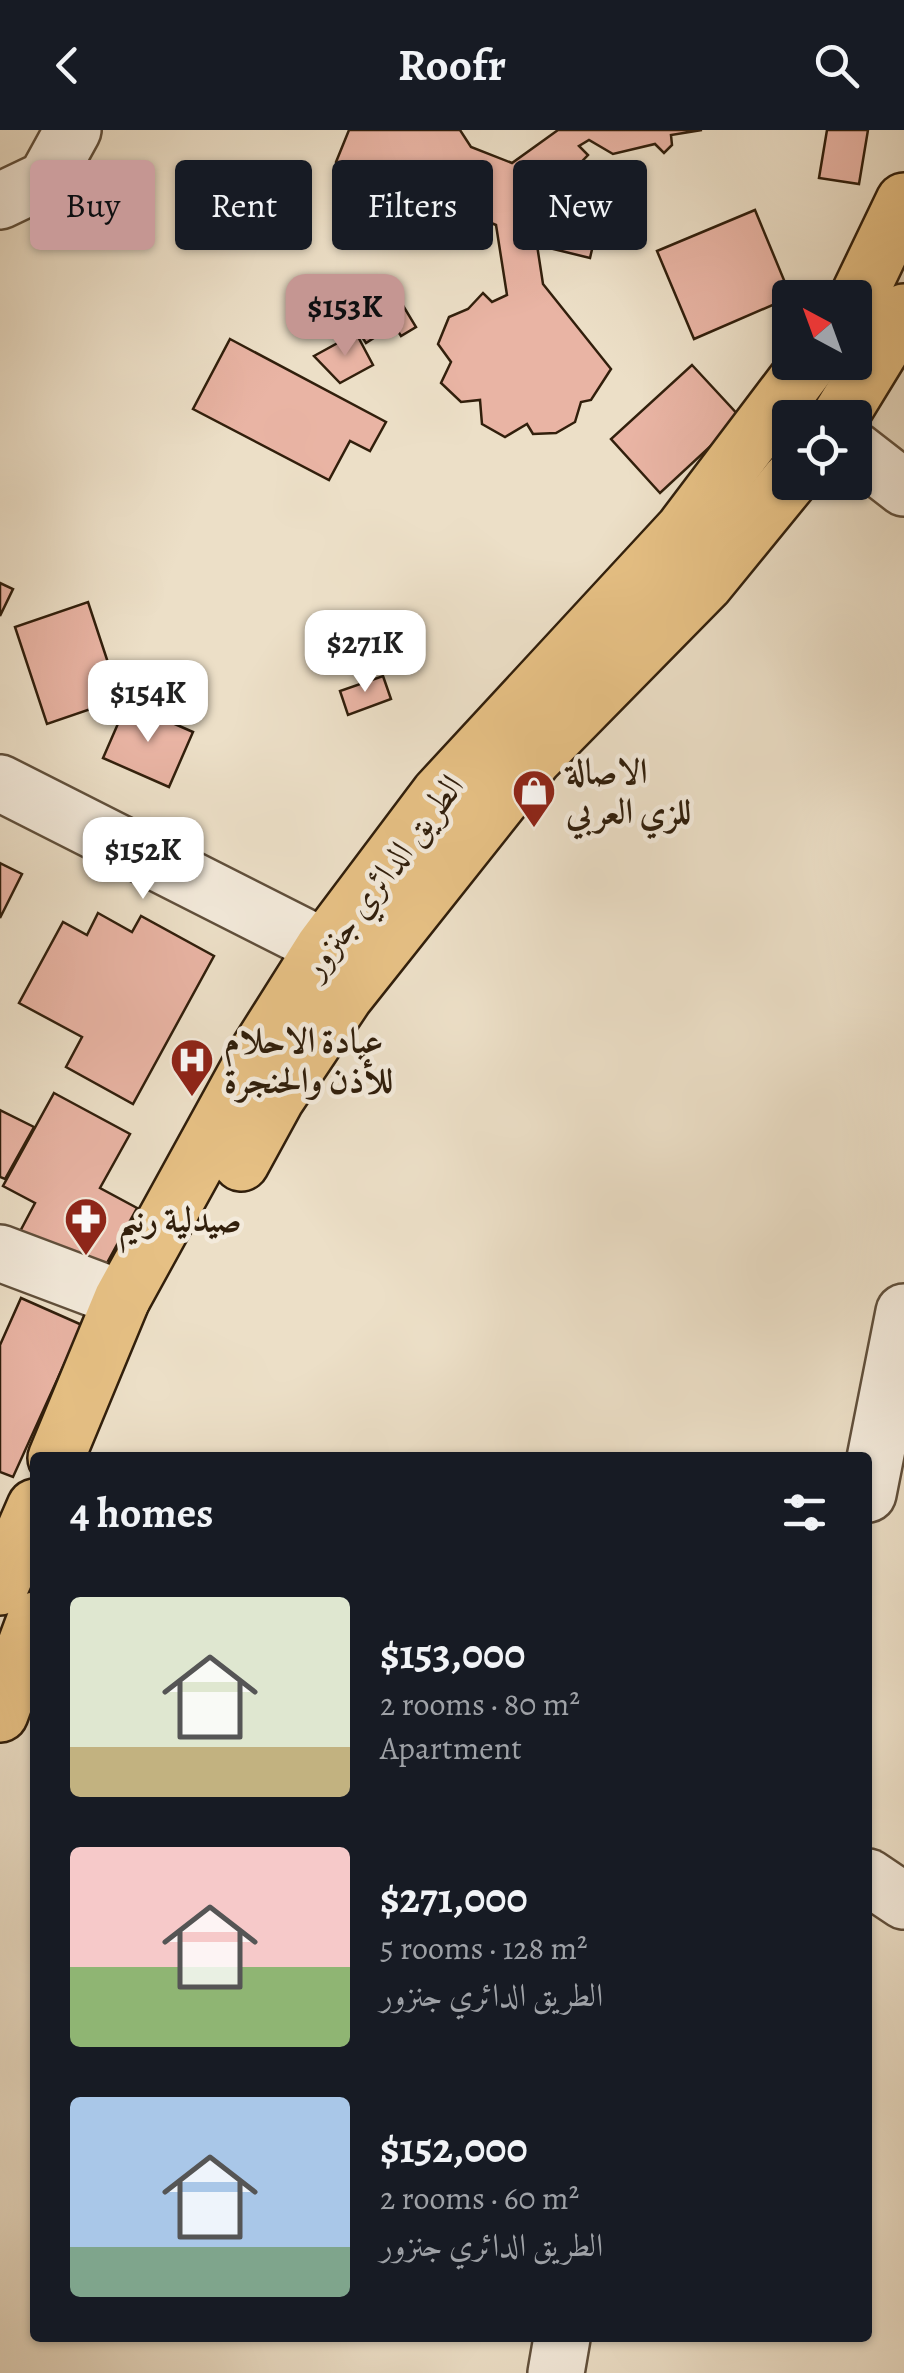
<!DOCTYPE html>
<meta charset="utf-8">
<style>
:root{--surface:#171b24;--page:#242831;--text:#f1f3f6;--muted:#9ea1a6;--accent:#c59692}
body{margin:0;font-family:Alegreya,Amiri,serif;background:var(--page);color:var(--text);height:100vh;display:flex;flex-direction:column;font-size:38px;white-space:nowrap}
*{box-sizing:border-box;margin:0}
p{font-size:32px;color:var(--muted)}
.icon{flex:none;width:55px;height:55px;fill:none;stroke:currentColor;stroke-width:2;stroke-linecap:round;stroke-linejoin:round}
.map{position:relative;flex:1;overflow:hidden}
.panel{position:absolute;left:30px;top:1322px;width:842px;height:890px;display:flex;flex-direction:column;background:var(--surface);border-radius:10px;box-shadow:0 2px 8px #0004}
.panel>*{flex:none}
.top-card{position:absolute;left:30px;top:30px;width:845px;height:90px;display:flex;gap:20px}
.needle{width:65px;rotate:319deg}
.buttons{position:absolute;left:772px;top:150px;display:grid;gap:20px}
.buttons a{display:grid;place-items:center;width:100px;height:100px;border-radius:10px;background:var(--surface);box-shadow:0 2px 8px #0004;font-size:50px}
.price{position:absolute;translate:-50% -85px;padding:0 22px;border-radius:20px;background:#fff;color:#222;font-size:32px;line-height:65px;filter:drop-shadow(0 2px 5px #0008)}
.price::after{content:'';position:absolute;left:50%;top:60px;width:30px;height:22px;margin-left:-15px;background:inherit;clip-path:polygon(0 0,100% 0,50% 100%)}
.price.current{background:var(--accent);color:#111}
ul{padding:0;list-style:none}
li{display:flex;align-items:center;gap:30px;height:250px;padding:0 40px}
li span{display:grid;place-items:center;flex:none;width:280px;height:200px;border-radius:10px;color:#555}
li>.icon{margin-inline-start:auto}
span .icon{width:120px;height:120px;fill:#fffc;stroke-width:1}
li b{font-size:42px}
h2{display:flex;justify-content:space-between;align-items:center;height:120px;padding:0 40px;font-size:42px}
.tag{padding:0 35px;border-radius:10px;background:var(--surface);box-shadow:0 2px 8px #0004;font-size:35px;line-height:90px}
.tag.current{background:var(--accent);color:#111}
header{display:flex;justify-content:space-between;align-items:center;height:130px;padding:0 40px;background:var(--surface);font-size:45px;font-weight:600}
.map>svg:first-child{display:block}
.building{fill:#e9b4a4;stroke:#311f0c;stroke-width:2.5}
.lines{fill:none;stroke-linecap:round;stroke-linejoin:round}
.minor-casing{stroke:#604f3b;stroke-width:60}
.major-casing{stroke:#311f0c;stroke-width:60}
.minor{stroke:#f3eadb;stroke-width:55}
.major{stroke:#e6c084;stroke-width:55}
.labels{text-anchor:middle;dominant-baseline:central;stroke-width:9;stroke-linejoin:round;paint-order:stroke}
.poi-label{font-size:35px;font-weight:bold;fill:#311f0c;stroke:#f3eadb;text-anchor:start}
.street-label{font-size:35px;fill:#311f0c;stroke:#f3eadb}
</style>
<header><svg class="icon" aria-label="back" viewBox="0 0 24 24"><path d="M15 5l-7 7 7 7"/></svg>Roofr<svg class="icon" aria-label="search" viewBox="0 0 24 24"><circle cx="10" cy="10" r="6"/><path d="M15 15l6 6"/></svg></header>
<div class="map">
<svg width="904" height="2243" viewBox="0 0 904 2243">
<rect width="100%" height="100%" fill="#ecdfc7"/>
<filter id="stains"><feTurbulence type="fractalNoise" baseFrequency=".002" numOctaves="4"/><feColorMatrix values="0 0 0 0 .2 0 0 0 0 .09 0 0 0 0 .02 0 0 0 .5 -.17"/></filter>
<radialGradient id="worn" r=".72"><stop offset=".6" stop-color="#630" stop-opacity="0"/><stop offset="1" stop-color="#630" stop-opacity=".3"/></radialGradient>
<!-- building -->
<g class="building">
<polygon points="349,0 460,0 471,17 512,33 558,0 702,0 671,5 672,15 664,23 655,14 613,24 589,10 579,16 588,25 563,51 517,51 517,63 551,62 565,85 598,94 590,128 537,115 543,154 611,239 591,270 581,272 575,292 556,303 533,304 527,294 505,307 482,294 480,270 461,272 441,253 451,232 438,214 449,187 468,179 483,163 492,172 507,165 496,95 441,72 398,107 336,32"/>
<polygon points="827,0 868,0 859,54 819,48"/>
<polygon points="755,80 791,167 694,209 657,121"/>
<polygon points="387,149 416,197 401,206 394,195 366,213 357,199 378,186 364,163"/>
<polygon points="356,203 373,235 340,253 314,226"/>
<polygon points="230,209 386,292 370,321 350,311 329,350 193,279"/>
<polygon points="692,235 741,288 660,363 611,309"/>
<polygon points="0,453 13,459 0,486"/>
<polygon points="88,472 120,569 47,594 15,497"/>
<polygon points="383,546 391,569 348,585 340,561"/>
<polygon points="127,573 193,602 169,657 103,628"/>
<polygon points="0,733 22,744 0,788"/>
<polygon points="98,783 132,802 141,786 214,826 133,974 66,937 82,907 19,873 63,792 87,805"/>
<polygon points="54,963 130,1004 100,1058 137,1078 95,1155 15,1111 35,1073 3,1056"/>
<polygon points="0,980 34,997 5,1049 0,1047"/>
<polygon points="21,1168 82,1195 13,1347 0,1342 0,1215"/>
</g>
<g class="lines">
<!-- minor casing -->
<g class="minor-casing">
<g id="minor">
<polyline points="0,71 46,49 73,0"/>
<polyline points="855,320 904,358"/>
<polyline points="0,653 324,817"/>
<polyline points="0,1123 122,1169"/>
<polyline points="868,1364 904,1182"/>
<polyline points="868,1747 904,1771"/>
<polyline points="556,2243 562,2208"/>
</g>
</g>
<!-- major casing -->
<g class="major-casing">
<g id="major">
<polyline points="855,173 904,71"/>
<polyline points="839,288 904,182"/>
<polyline points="241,1033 276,969 345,866 534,628 705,454 790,350"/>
<polyline points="56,1328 122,1169 259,920 324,817 439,664 683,400 810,232"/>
<polyline points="0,1457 35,1377"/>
<polyline points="0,1584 35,1490"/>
</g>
</g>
<!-- minor -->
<use href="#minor" class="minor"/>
<!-- major -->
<use href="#major" class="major"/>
</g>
<!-- icons -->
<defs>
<g id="shop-pin" transform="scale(2.25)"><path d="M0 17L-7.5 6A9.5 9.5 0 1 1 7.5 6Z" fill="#8f2418" stroke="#f3eadb"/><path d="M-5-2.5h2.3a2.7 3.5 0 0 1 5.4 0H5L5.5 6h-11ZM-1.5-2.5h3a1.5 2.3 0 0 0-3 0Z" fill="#fff"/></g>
<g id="hospital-pin" transform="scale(2.25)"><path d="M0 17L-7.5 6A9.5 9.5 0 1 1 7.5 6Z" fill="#8f2418" stroke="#f3eadb"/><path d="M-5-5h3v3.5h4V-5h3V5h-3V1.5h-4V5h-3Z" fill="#fff"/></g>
<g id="pharmacy-pin" transform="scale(2.25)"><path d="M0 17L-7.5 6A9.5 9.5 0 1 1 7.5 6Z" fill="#8f2418" stroke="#f3eadb"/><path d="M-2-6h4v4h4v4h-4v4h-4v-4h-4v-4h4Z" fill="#fff"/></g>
</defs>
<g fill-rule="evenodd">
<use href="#shop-pin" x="534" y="661"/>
<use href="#hospital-pin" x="192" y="930"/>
<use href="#pharmacy-pin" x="86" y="1089"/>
</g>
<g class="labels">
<!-- poi labels -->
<g class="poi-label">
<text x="566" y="641">الاصالة<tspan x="566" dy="40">للزي العربي</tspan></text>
<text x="224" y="910">عيادة الاحلام<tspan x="224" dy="40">للأذن والحنجرة</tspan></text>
<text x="118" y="1089">صيدلية رنيم</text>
</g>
<!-- street labels -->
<g class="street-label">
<text transform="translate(382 746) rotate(-53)">الطريق الدائري جنزور</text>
</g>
</g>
<rect width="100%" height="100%" filter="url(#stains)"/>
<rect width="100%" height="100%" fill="url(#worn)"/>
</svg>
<div class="buttons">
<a><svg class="needle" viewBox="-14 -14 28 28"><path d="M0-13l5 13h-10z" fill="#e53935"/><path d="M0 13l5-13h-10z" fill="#9ea1a6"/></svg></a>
<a><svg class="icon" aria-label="locate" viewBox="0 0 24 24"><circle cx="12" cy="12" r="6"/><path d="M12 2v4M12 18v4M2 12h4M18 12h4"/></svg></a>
</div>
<b class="price current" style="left:345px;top:229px">$153K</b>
<b class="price" style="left:365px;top:565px">$271K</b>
<b class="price" style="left:148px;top:615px">$154K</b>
<b class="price" style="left:143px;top:772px">$152K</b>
<div class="top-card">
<a class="tag current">Buy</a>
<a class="tag">Rent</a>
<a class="tag">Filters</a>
<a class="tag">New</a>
</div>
<section class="panel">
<h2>4 homes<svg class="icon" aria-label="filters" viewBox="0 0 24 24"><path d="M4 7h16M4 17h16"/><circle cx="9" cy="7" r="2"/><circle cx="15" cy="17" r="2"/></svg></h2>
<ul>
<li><span style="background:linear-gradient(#dfe7d0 75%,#c2b280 0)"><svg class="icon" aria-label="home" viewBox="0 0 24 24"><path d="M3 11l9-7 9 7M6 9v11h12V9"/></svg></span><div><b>$153,000</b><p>2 rooms · 80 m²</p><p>Apartment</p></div></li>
<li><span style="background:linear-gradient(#f6c9c9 60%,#8fb573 0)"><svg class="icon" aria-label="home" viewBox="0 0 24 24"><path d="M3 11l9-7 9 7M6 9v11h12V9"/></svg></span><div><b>$271,000</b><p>5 rooms · 128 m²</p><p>الطريق الدائري جنزور</p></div></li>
<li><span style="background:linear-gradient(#a9c7e8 75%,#7fa58c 0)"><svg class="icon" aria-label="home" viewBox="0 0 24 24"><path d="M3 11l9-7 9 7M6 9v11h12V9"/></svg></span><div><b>$152,000</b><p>2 rooms · 60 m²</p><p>الطريق الدائري جنزور</p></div></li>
</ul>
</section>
</div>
